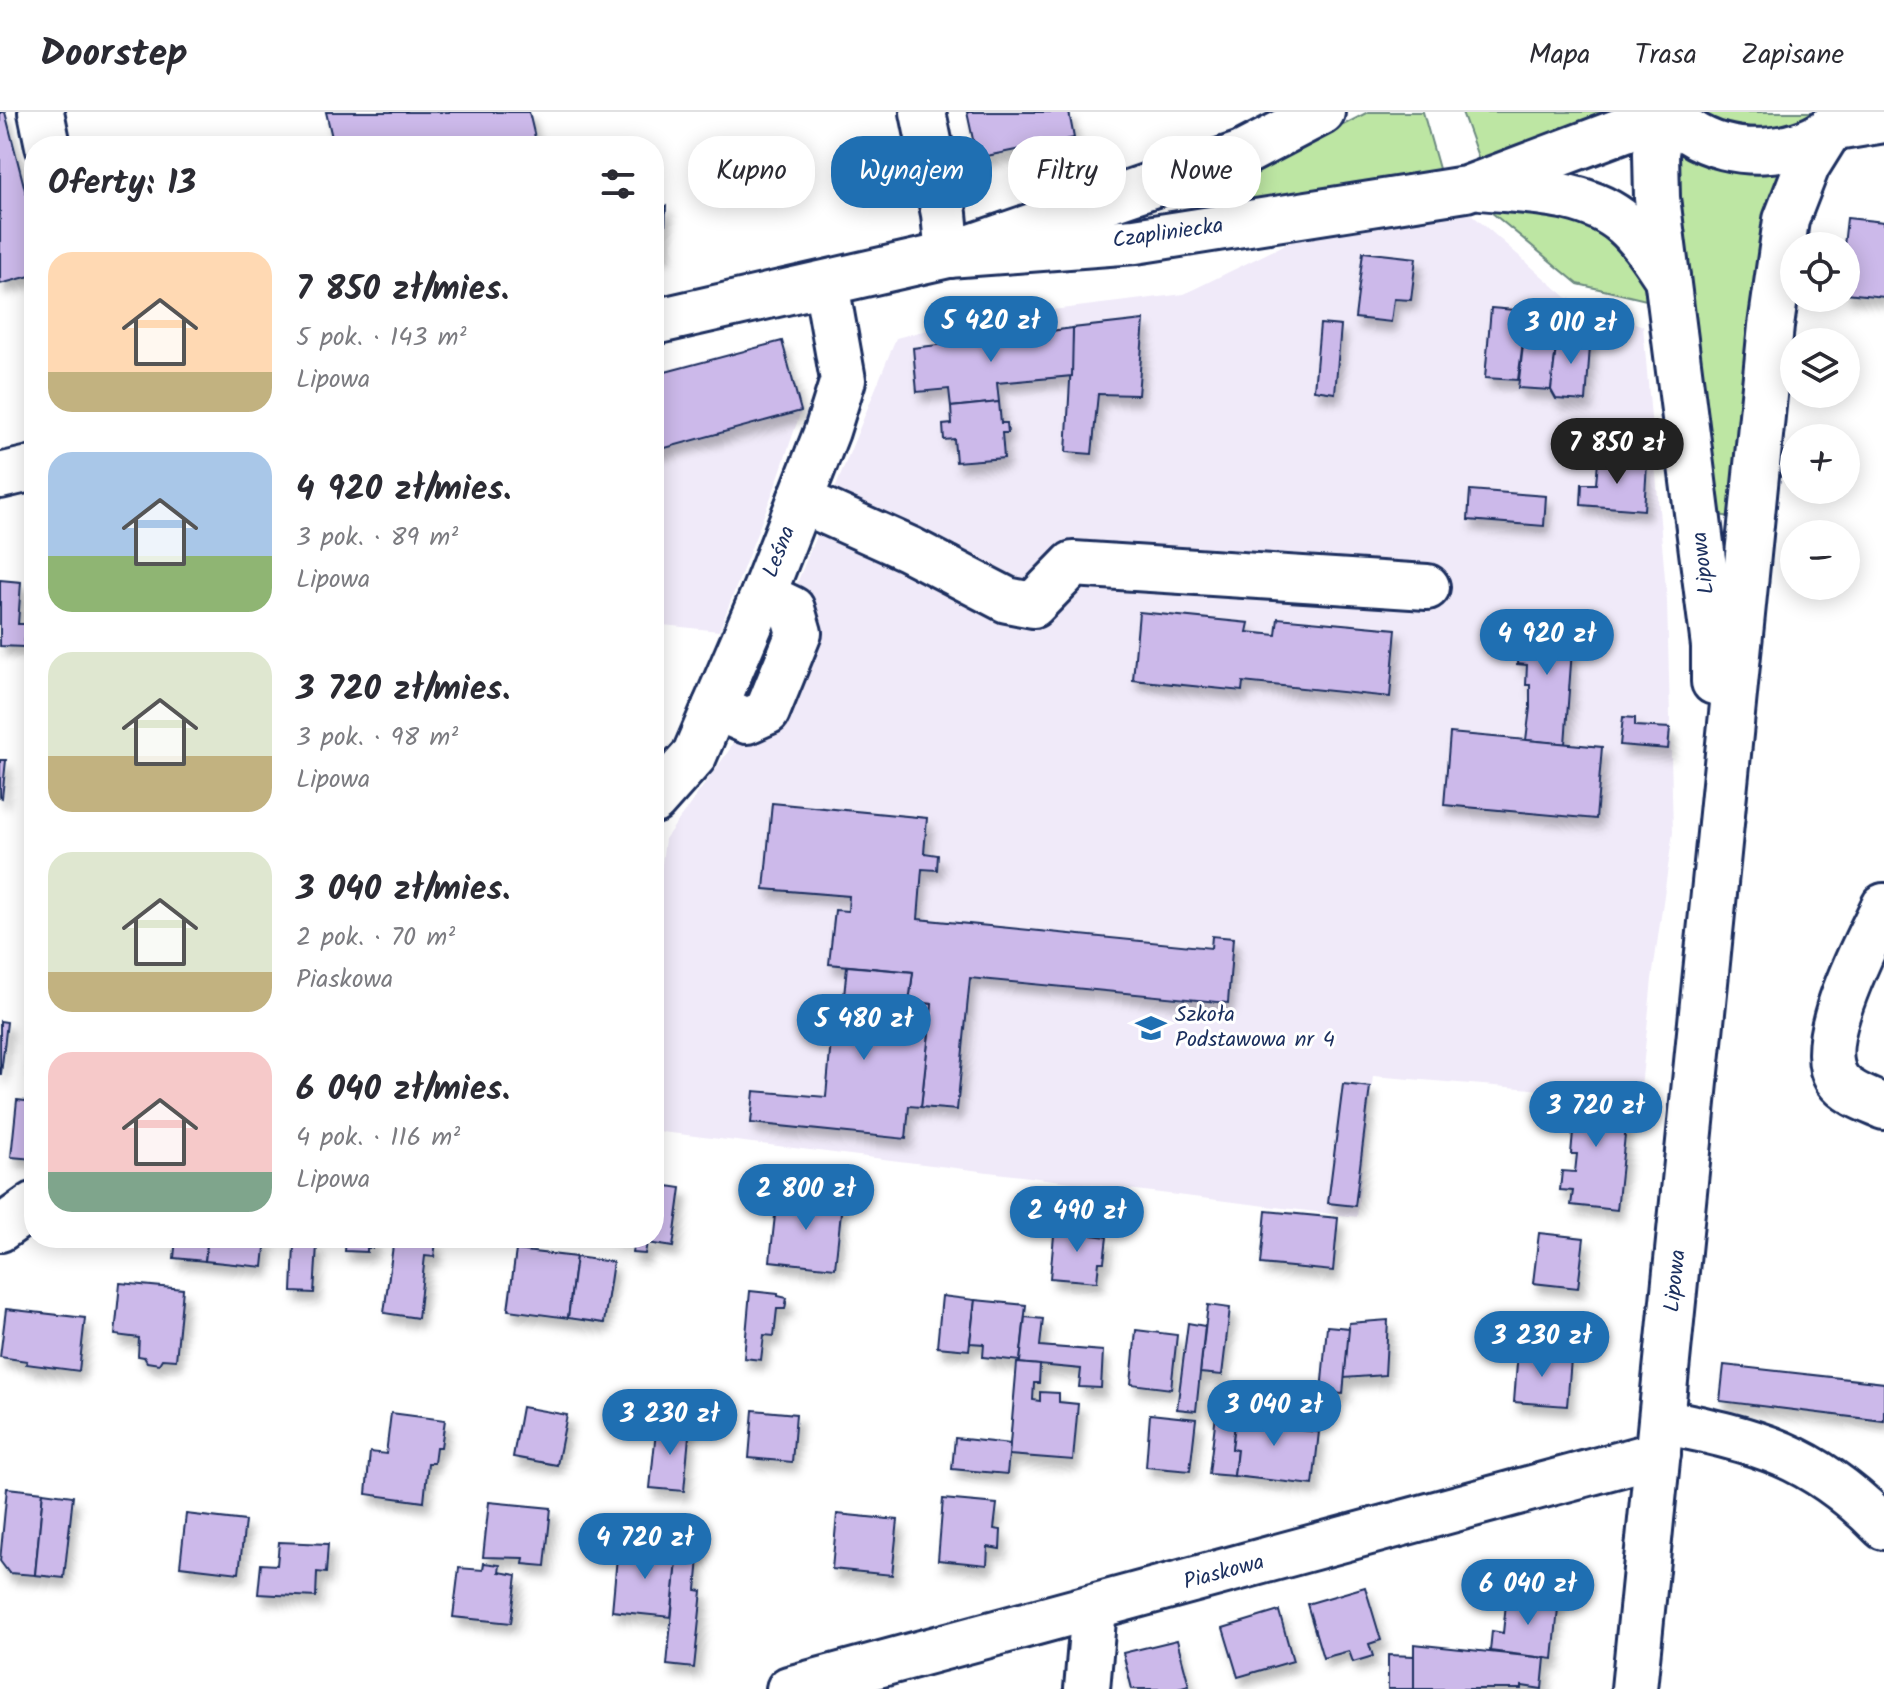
<!DOCTYPE html>
<html lang="pl">
<meta charset="utf-8">
<style>
:root{--surface:#fff;--page:#f2f2f3;--text:#2b2b33;--muted:#7c7c81;--line:#e1e1e2;--accent:#1f6fb2}
body{margin:0;font-family:Kalam,sans-serif;background:var(--page);color:var(--text);height:100vh;display:flex;flex-direction:column;font-size:30px;white-space:nowrap}
*{box-sizing:border-box;margin:0}
p{font-size:26px;color:var(--muted)}
.icon{flex:none;width:44px;height:44px;fill:none;stroke:currentColor;stroke-width:2;stroke-linecap:round;stroke-linejoin:round}
.map{position:relative;flex:1;overflow:hidden}
.side{position:absolute;left:24px;top:24px;width:640px;height:1112px;display:flex;flex-direction:column;background:var(--surface);border-radius:32px;box-shadow:0 4px 20px #0003}
.side>*{flex:none}
.banner{position:absolute;left:688px;top:24px;width:760px;height:72px;display:flex;gap:16px}
.controls{position:absolute;left:1780px;top:120px;display:grid;gap:16px}
.controls a{display:grid;place-items:center;width:80px;height:80px;border-radius:50%;background:var(--surface);box-shadow:0 4px 20px #0003;font-size:40px}
.price{position:absolute;translate:-50% -68px;padding:0 18px;border-radius:28px;background:var(--accent);color:#fff;font-size:26px;line-height:52px;filter:drop-shadow(0 2px 4px #0008)}
.price::after{content:'';position:absolute;left:50%;top:48px;width:24px;height:18px;margin-left:-12px;background:inherit;clip-path:polygon(0 0,100% 0,50% 100%)}
.price.selected{background:#222;color:#fff}
ul{padding:0;list-style:none}
li{display:flex;align-items:center;gap:24px;height:200px;padding:0 24px}
li span{display:grid;place-items:center;flex:none;width:224px;height:160px;border-radius:24px;color:#555}
li>.icon{margin-inline-start:auto}
span .icon{width:96px;height:96px;fill:#fffc;stroke-width:1}
li b{font-size:34px}
h2{display:flex;justify-content:space-between;align-items:center;height:96px;padding:0 24px;font-size:34px}
.chip{padding:0 28px;border-radius:32px;background:var(--surface);box-shadow:0 4px 20px #0003;font-size:28px;line-height:72px}
.chip.selected{background:var(--accent);color:#fff}
header{display:flex;align-items:center;gap:48px;box-sizing:border-box;height:112px;padding:0 40px;background:var(--surface);border-bottom:2px solid var(--line)}
header strong{font-size:38px}
nav{display:flex;gap:44px;margin-inline-start:auto;font-size:28px}
.map>svg:first-child{display:block}
.built{fill:#f0eaf9}
.green{fill:#bde6a3;stroke:#6c8a80;stroke-width:2}
.building{fill:#ccb9ea;stroke:#1b2f5e;stroke-width:2;filter:url(#shadow)}
.lines{fill:none;stroke-linecap:round;stroke-linejoin:round}
.minor-casing{stroke:#1b2f5e;stroke-width:50}
.minor{stroke:#fff;stroke-width:44}
.labels{text-anchor:middle;dominant-baseline:central;stroke-width:6;stroke-linejoin:round;paint-order:stroke}
.street-label{font-size:22px;fill:#1b2f5e;stroke:#fff}
.poi-label{font-size:22px;fill:#1b2f5e;stroke:#fff;text-anchor:start}
</style>
<header>
<strong>Doorstep</strong>
<nav><a>Mapa</a><a>Trasa</a><a>Zapisane</a></nav>
</header>
<div class="map">
<svg width="1884" height="1577" viewBox="0 0 1884 1577">
<defs>
<filter id="shadow"><feDropShadow dx="5" dy="9" stdDeviation="4" flood-color="#0004"/></filter>
</defs>
<rect width="100%" height="100%" fill="#fff"/>
<filter id="ink" filterUnits="userSpaceOnUse"><feTurbulence type="fractalNoise" baseFrequency=".0125" numOctaves="2"/><feDisplacementMap in="SourceGraphic" scale="16" xChannelSelector="R" yChannelSelector="G"/><feConvolveMatrix kernelMatrix="1 2 1 2 8 2 1 2 1" color-interpolation-filters="sRGB"/></filter>
<g filter="url(#ink)">
<!-- built -->
<g class="built">
<polygon points="1470,101 1566,185 1643,214 1667,489 1673,720 1652,867 1640,986 1373,964 1357,1105 654,1019 654,817 665,727 730,637 896,226 963,209 1184,182 1292,129"/>
<polygon points="782,228 801,299 776,372 719,519 654,512 654,261"/>
</g>
<!-- green -->
<g class="green">
<polygon points="1368,0 1423,0 1441,64 1218,94 1213,88 1215,80"/>
<polygon points="1462,0 1617,0 1481,53"/>
<path d="M1698 0H1814C1780 25 1734 20 1698 0Z"/>
<polygon points="1678,35 1776,58 1779,64 1761,117 1731,405 1718,403 1676,45"/>
<polygon points="1520,97 1573,102 1618,127 1644,171 1646,188 1578,172 1491,100"/>
</g>
<!-- building -->
<g class="building">
<polygon points="0,0 5,0 34,113 34,163 0,172"/>
<polygon points="326,0 529,0 537,34 334,34"/>
<polygon points="967,0 1069,0 1074,26 977,46"/>
<polygon points="666,94 664,140 654,142 654,96"/>
<polygon points="1847,106 1884,110 1884,185 1846,181 1846,134 1844,134"/>
<polygon points="1363,140 1416,146 1411,188 1394,187 1391,210 1355,206"/>
<polygon points="1491,196 1527,199 1518,268 1485,266"/>
<polygon points="1144,208 1138,283 1098,282 1092,342 1066,340 1073,216"/>
<polygon points="1526,208 1559,210 1551,278 1518,276"/>
<polygon points="1320,212 1341,214 1335,281 1314,278"/>
<polygon points="1073,216 1072,264 997,271 999,290 951,295 949,277 917,280 913,236 947,232 946,225 992,220 992,227"/>
<polygon points="1558,218 1591,221 1586,289 1556,287 1551,278"/>
<polygon points="782,229 801,299 654,339 654,263"/>
<polygon points="999,290 1001,311 1007,311 1008,321 1002,321 1004,346 956,350 954,327 944,328 943,313 952,312 951,295"/>
<polygon points="1598,349 1647,352 1644,398 1581,393 1582,372 1596,372"/>
<polygon points="1470,378 1546,384 1544,414 1468,408"/>
<polygon points="0,468 21,470 18,512 26,512 24,535 0,534"/>
<polygon points="1139,500 1249,511 1247,520 1276,523 1278,506 1396,517 1390,585 1243,570 1242,579 1133,568"/>
<polygon points="1520,507 1574,511 1565,632 1526,628 1530,596 1530,573 1526,573 1527,553 1517,552"/>
<polygon points="1623,605 1635,606 1635,614 1670,616 1668,637 1620,633"/>
<polygon points="1450,621 1602,635 1596,707 1444,693"/>
<polygon points="0,648 6,648 2,686 0,685"/>
<polygon points="772,691 927,706 924,741 938,743 937,758 922,757 918,807 1211,836 1212,824 1233,826 1228,891 970,866 957,998 921,995 932,892 909,890 913,860 829,852 835,798 848,799 849,784 764,777"/>
<polygon points="847,854 913,860 909,890 932,892 921,995 909,994 906,1027 751,1011 754,979 826,985 835,883 844,884"/>
<polygon points="34,880 34,956 26,955"/>
<polygon points="0,909 7,910 1,962 0,962"/>
<polygon points="1343,972 1370,975 1355,1094 1328,1091"/>
<polygon points="1562,981 1629,986 1617,1098 1571,1093 1573,1079 1560,1078 1562,1059 1575,1060 1577,1042 1571,1042 1575,998 1560,996"/>
<polygon points="17,988 34,990 34,1047 11,1045"/>
<polygon points="654,1072 681,1076 673,1135 647,1131 645,1142 632,1141 634,1129 611,1126 654,1126"/>
<polygon points="777,1085 842,1091 835,1156 770,1149"/>
<polygon points="1266,1099 1338,1106 1333,1159 1261,1152"/>
<polygon points="1055,1113 1092,1117 1092,1123 1107,1125 1104,1150 1099,1150 1097,1170 1050,1166"/>
<polygon points="1539,1121 1584,1126 1578,1176 1533,1171"/>
<polygon points="176,1126 208,1126 205,1149 174,1146"/>
<polygon points="208,1126 266,1126 263,1155 205,1149"/>
<polygon points="346,1126 373,1126 372,1136 367,1136 367,1140 345,1139"/>
<polygon points="394,1126 427,1126 427,1128 436,1130 434,1145 425,1144 418,1206 384,1201"/>
<polygon points="294,1132 317,1133 314,1181 292,1180"/>
<polygon points="516,1138 576,1145 568,1206 508,1198"/>
<polygon points="576,1145 613,1150 604,1211 568,1206"/>
<polygon points="120,1171 183,1177 176,1248 162,1247 159,1252 147,1250 144,1245 138,1244 139,1226 115,1223"/>
<polygon points="750,1179 778,1182 778,1184 787,1186 785,1197 777,1197 774,1224 764,1223 761,1248 744,1246"/>
<polygon points="942,1184 975,1188 969,1238 937,1235"/>
<polygon points="975,1188 1026,1193 1020,1249 983,1245 984,1232 970,1231"/>
<polygon points="1208,1193 1230,1196 1222,1263 1200,1261"/>
<polygon points="6,1197 85,1206 79,1259 26,1252 27,1249 0,1245"/>
<polygon points="1025,1205 1043,1207 1040,1234 1103,1239 1101,1276 1079,1275 1081,1257 1017,1251 1020,1250"/>
<polygon points="1388,1208 1385,1263 1344,1266 1349,1211"/>
<polygon points="1188,1211 1205,1214 1196,1299 1177,1297"/>
<polygon points="1327,1214 1349,1216 1343,1282 1321,1280"/>
<polygon points="1136,1218 1177,1223 1171,1277 1131,1272"/>
<polygon points="1518,1238 1548,1240 1547,1246 1571,1248 1567,1294 1514,1290"/>
<polygon points="1017,1251 1040,1253 1039,1271 1034,1271 1033,1288 1040,1289 1040,1280 1059,1281 1059,1290 1078,1292 1073,1348 1009,1343"/>
<polygon points="1724,1253 1884,1271 1884,1309 1720,1289"/>
<polygon points="1217,1294 1237,1296 1232,1337 1237,1338 1234,1364 1209,1362"/>
<polygon points="522,1295 567,1303 557,1353 513,1345"/>
<polygon points="1237,1296 1269,1299 1267,1313 1284,1315 1286,1301 1303,1303 1301,1318 1319,1320 1313,1373 1234,1364 1237,1338 1232,1337"/>
<polygon points="753,1298 796,1302 792,1350 749,1346"/>
<polygon points="391,1301 445,1308 441,1335 436,1335 434,1351 428,1351 424,1390 366,1382 370,1340 386,1342"/>
<polygon points="1150,1302 1196,1307 1190,1359 1146,1355"/>
<polygon points="657,1310 690,1313 684,1379 650,1376"/>
<polygon points="955,1326 1010,1332 1007,1362 952,1357"/>
<polygon points="7,1376 43,1380 35,1463 9,1461 0,1449"/>
<polygon points="43,1380 73,1384 64,1466 35,1463"/>
<polygon points="943,1387 997,1392 994,1417 1001,1418 1000,1437 988,1435 987,1453 938,1448"/>
<polygon points="489,1390 551,1396 545,1454 523,1452 524,1446 483,1445"/>
<polygon points="186,1402 245,1409 239,1461 180,1454"/>
<polygon points="837,1402 898,1408 892,1463 832,1457"/>
<polygon points="679,1424 701,1426 696,1478 702,1479 694,1556 667,1553"/>
<polygon points="279,1430 328,1432 326,1461 317,1460 316,1485 258,1482 261,1452 277,1453"/>
<polygon points="635,1432 678,1440 671,1505 612,1499 618,1434 635,1436"/>
<polygon points="484,1451 500,1453 499,1460 517,1463 511,1511 453,1505 459,1456 483,1458"/>
<polygon points="1365,1475 1381,1528 1369,1532 1373,1544 1353,1550 1349,1539 1323,1546 1307,1492"/>
<polygon points="1507,1481 1559,1486 1553,1547 1490,1539 1492,1519 1503,1521"/>
<polygon points="1279,1499 1293,1549 1238,1565 1223,1516"/>
<polygon points="1177,1528 1189,1573 1174,1577 1132,1577 1123,1541"/>
<polygon points="1414,1532 1545,1546 1542,1577 1522,1574 1522,1577 1414,1577"/>
<polygon points="1388,1543 1414,1544 1414,1577 1388,1577"/>
</g>
<g class="lines">
<!-- minor casing -->
<g class="minor-casing">
<g id="minor">
<polyline points="41,0 48,34"/>
<polyline points="923,0 944,102 948,143"/>
<polyline points="1663,0 1656,41 1657,86 1714,534 1714,570"/>
<path d="M1665 0C1673 7 1681 15 1690 20 1731 47 1798 45 1835 13"/>
<polyline points="1830,17 1884,8"/>
<path d="M1481 75C1529 80 1587 79 1625 112 1642 127 1654 147 1667 166"/>
<polyline points="948,143 1135,129 1466,77 1623,18 1659,0"/>
<polyline points="654,210 948,143 1242,42 1322,0"/>
<polyline points="0,364 34,356"/>
<polyline points="800,388 909,437 1007,488 1033,493 1073,452 1427,475"/>
<polyline points="715,595 747,609 767,600 799,521 792,497 763,483"/>
<polyline points="654,689 694,644 763,483 827,319 843,268 826,172"/>
<path d="M1884 794C1866 831 1813 929 1837 967 1846 981 1870 989 1884 995"/>
<polyline points="0,1117 34,1093"/>
<path d="M1662 1309C1758 1329 1813 1342 1884 1415"/>
<polyline points="789,1577 1658,1342"/>
<polyline points="1087,1577 1094,1496"/>
<polyline points="1634,1577 1771,214 1786,108 1807,54 1830,17"/>
</g>
</g>
<!-- minor -->
<use href="#minor" class="minor"/>
</g>
</g>
<!-- icons -->
<defs>
<g id="school-bare" transform="scale(2.4)"><path d="M0-5L7-2L0 1L-7-2ZM-4 1L0 2.5L4 1V4Q0 6-4 4Z" fill="#1f6fb2" stroke="#fff" stroke-width="2.5" paint-order="stroke"/></g>
</defs>
<g fill-rule="evenodd">
<use href="#school-bare" x="1151" y="916"/>
</g>
<g class="labels">
<!-- street labels -->
<g class="street-label">
<text transform="translate(1168 122) rotate(-8)">Czapliniecka</text>
<text transform="translate(780 440) rotate(-69)">Leśna</text>
<text transform="translate(1704 451) rotate(-97)">Lipowa</text>
<text transform="translate(1676 1169) rotate(-84)">Lipowa</text>
<text transform="translate(1224 1461) rotate(-15)">Piaskowa</text>
</g>
<!-- poi labels -->
<g class="poi-label">
<text x="1175" y="903">Szkoła<tspan x="1175" dy="25">Podstawowa nr 4</tspan></text>
</g>
</g>
</svg>
<div class="controls">
<a><svg class="icon" aria-label="locate" viewBox="0 0 24 24"><circle cx="12" cy="12" r="6"/><path d="M12 2v4M12 18v4M2 12h4M18 12h4"/></svg></a>
<a><svg class="icon" aria-label="layers" viewBox="0 0 24 24"><path d="M12 4l9 5-9 5-9-5zM3 14l9 5 9-5"/></svg></a>
<a>+</a>
<a>−</a>
</div>
<b class="price" style="left:991px;top:252px">5 420 zł</b>
<b class="price" style="left:1571px;top:254px">3 010 zł</b>
<b class="price selected" style="left:1617px;top:374px">7 850 zł</b>
<b class="price" style="left:1547px;top:565px">4 920 zł</b>
<b class="price" style="left:864px;top:950px">5 480 zł</b>
<b class="price" style="left:1596px;top:1037px">3 720 zł</b>
<b class="price" style="left:806px;top:1120px">2 800 zł</b>
<b class="price" style="left:1077px;top:1142px">2 490 zł</b>
<b class="price" style="left:1542px;top:1267px">3 230 zł</b>
<b class="price" style="left:1274px;top:1336px">3 040 zł</b>
<b class="price" style="left:670px;top:1345px">3 230 zł</b>
<b class="price" style="left:645px;top:1469px">4 720 zł</b>
<b class="price" style="left:1528px;top:1515px">6 040 zł</b>
<div class="banner">
<a class="chip">Kupno</a>
<a class="chip selected">Wynajem</a>
<a class="chip">Filtry</a>
<a class="chip">Nowe</a>
</div>
<section class="side">
<h2>Oferty: 13<svg class="icon" aria-label="filters" viewBox="0 0 24 24"><path d="M4 7h16M4 17h16"/><circle cx="9" cy="7" r="2"/><circle cx="15" cy="17" r="2"/></svg></h2>
<ul>
<li><span style="background:linear-gradient(#ffd9b3 75%,#c2b280 0)"><svg class="icon" aria-label="home" viewBox="0 0 24 24"><path d="M3 11l9-7 9 7M6 9v11h12V9"/></svg></span><div><b>7 850 zł/mies.</b><p>5 pok. · 143 m²</p><p>Lipowa</p></div></li>
<li><span style="background:linear-gradient(#a9c7e8 65%,#8fb573 0)"><svg class="icon" aria-label="home" viewBox="0 0 24 24"><path d="M3 11l9-7 9 7M6 9v11h12V9"/></svg></span><div><b>4 920 zł/mies.</b><p>3 pok. · 89 m²</p><p>Lipowa</p></div></li>
<li><span style="background:linear-gradient(#dfe7d0 65%,#c2b280 0)"><svg class="icon" aria-label="home" viewBox="0 0 24 24"><path d="M3 11l9-7 9 7M6 9v11h12V9"/></svg></span><div><b>3 720 zł/mies.</b><p>3 pok. · 98 m²</p><p>Lipowa</p></div></li>
<li><span style="background:linear-gradient(#dfe7d0 75%,#c2b280 0)"><svg class="icon" aria-label="home" viewBox="0 0 24 24"><path d="M3 11l9-7 9 7M6 9v11h12V9"/></svg></span><div><b>3 040 zł/mies.</b><p>2 pok. · 70 m²</p><p>Piaskowa</p></div></li>
<li><span style="background:linear-gradient(#f6c9c9 75%,#7fa58c 0)"><svg class="icon" aria-label="home" viewBox="0 0 24 24"><path d="M3 11l9-7 9 7M6 9v11h12V9"/></svg></span><div><b>6 040 zł/mies.</b><p>4 pok. · 116 m²</p><p>Lipowa</p></div></li>
</ul>
</section>
</div>
